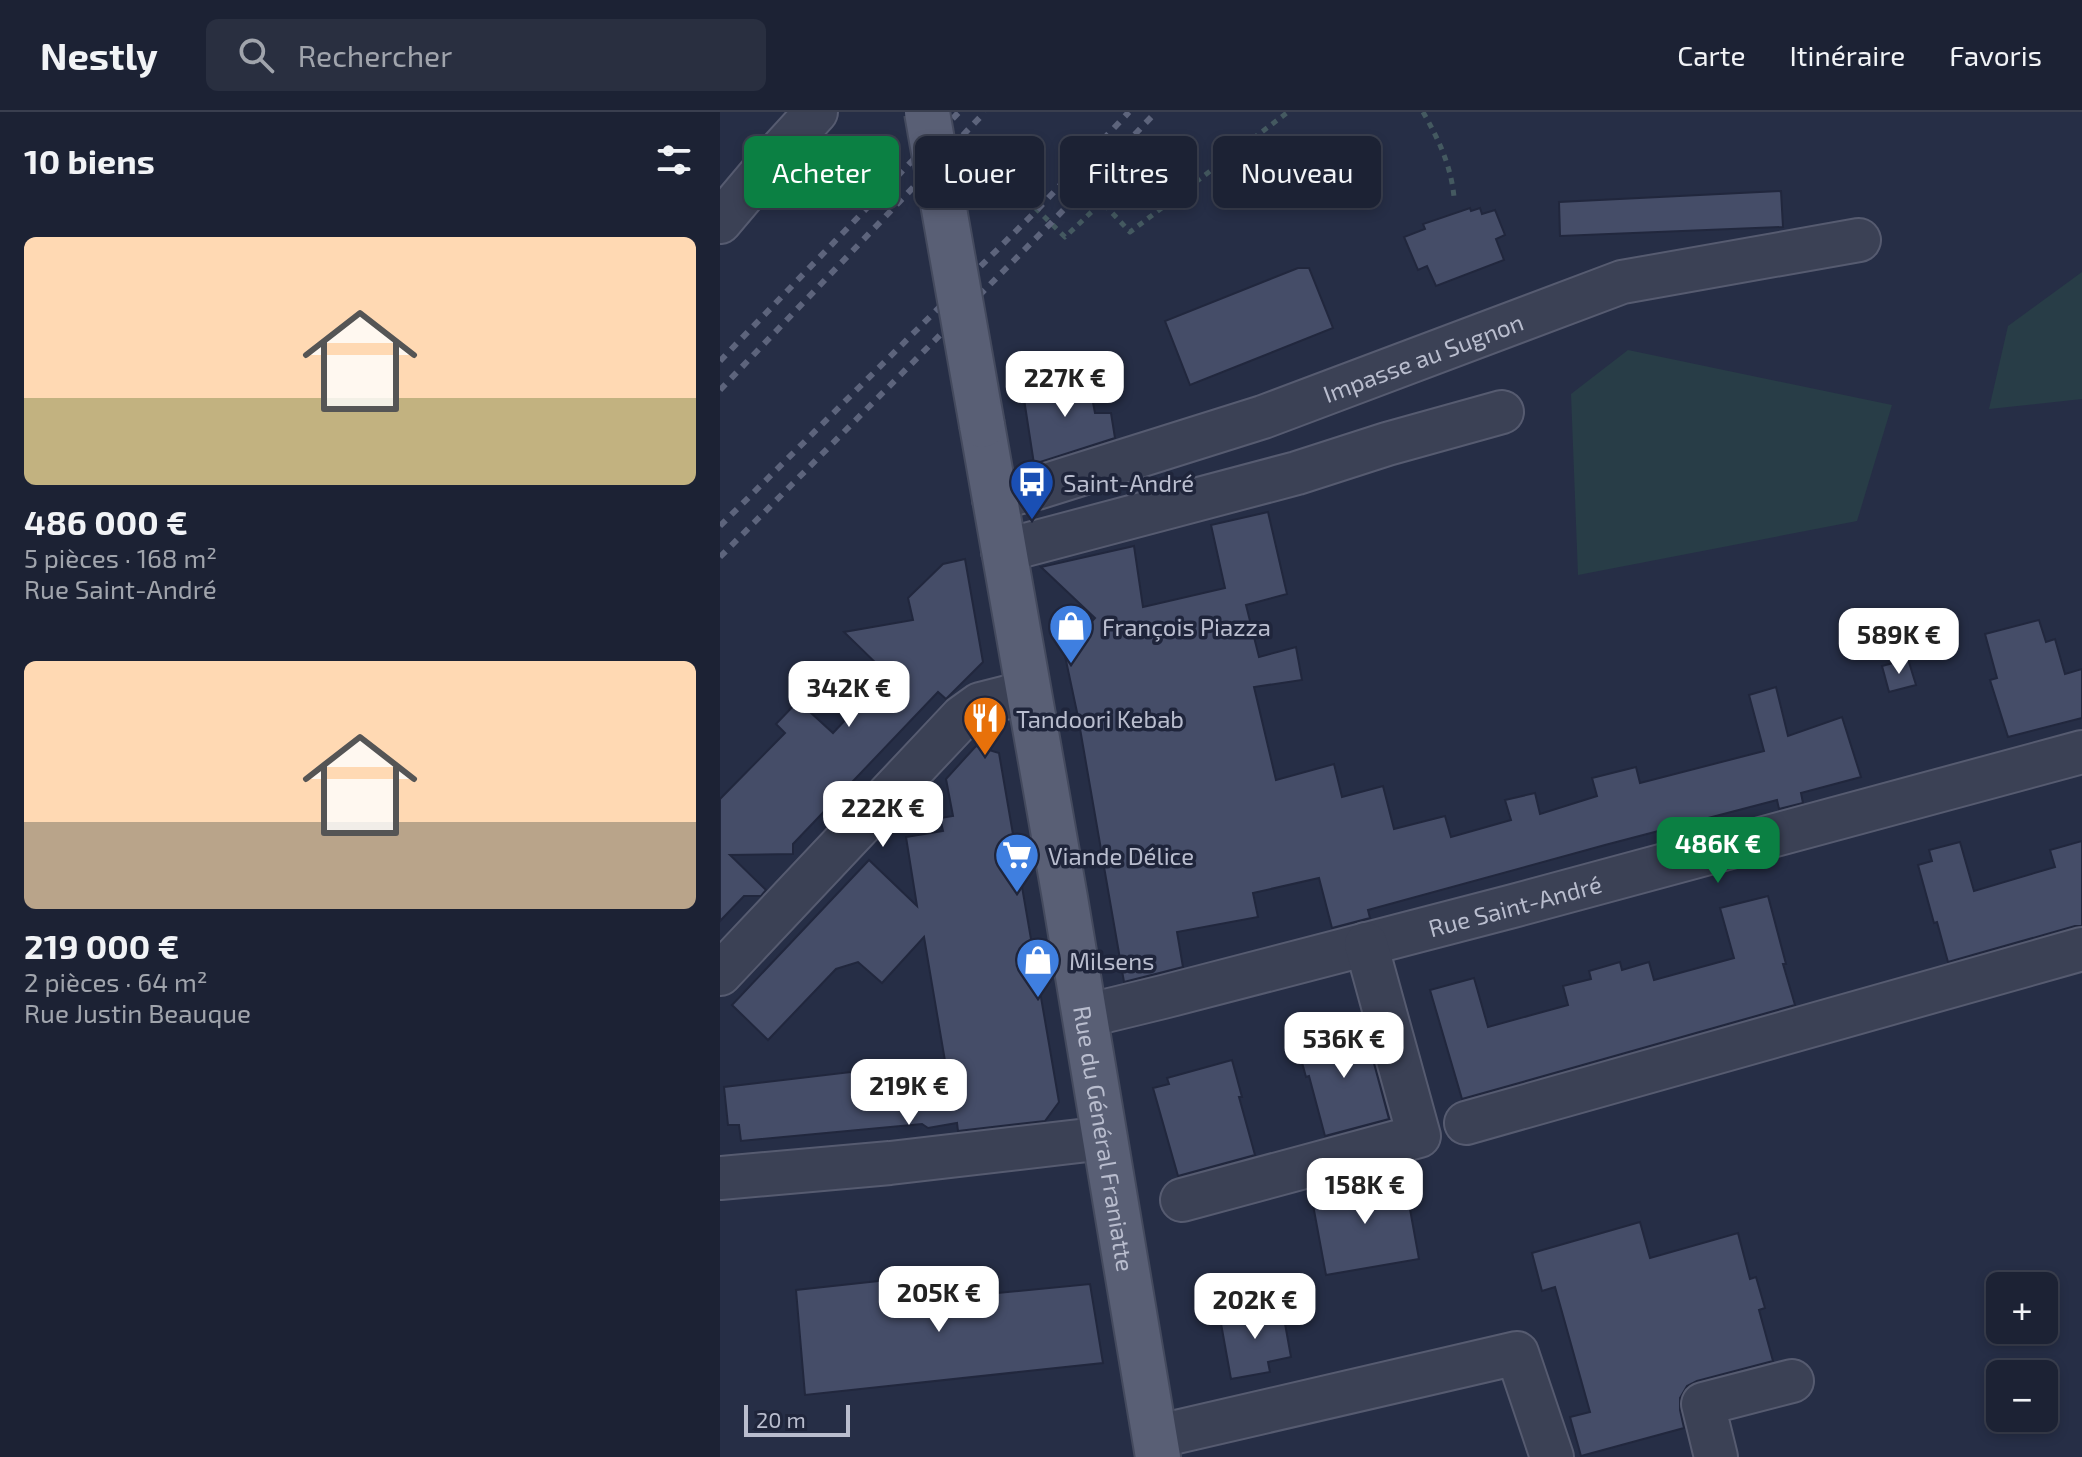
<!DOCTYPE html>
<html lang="fr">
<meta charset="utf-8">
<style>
:root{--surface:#1c2234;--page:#292f40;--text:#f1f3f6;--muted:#a0a4ac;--line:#3a3f4f;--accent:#0b8043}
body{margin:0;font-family:"Exo 2",sans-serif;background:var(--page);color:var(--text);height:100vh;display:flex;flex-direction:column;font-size:30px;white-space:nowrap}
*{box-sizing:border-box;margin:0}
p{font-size:26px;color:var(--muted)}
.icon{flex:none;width:44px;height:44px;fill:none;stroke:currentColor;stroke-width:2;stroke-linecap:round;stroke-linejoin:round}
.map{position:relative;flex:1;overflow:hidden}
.drawer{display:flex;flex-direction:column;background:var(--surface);width:720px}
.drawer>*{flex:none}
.guide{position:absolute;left:24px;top:24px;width:760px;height:72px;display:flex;gap:16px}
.fabs{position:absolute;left:1266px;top:1160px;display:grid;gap:16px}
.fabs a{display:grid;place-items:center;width:72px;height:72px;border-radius:12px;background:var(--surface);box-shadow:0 4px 12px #0003,0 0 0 2px var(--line);font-size:40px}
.scale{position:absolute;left:24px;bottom:20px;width:106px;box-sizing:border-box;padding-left:8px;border:4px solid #b9bdce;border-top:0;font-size:22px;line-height:28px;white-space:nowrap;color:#b9bdce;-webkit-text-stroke:6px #1f253b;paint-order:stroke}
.price{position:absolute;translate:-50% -68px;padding:0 18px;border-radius:16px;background:#fff;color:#222;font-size:26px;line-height:52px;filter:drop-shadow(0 2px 4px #0008)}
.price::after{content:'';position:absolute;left:50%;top:48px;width:24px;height:18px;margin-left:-12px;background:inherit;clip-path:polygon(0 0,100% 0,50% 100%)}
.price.selected{background:var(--accent);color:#fff}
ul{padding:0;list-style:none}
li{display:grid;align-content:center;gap:16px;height:424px;padding:0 24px}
li span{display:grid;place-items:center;height:248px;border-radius:12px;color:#555}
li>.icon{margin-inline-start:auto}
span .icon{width:144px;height:144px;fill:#fffc;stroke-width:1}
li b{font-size:34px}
h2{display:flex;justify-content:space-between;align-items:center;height:96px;padding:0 24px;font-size:34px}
.pill{padding:0 28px;border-radius:12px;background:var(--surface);box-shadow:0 4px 12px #0003,0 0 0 2px var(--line);font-size:28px;line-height:72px}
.pill.selected{background:var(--accent);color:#fff}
header{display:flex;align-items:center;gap:48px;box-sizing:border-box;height:112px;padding:0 40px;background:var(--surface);border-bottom:2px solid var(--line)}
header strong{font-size:38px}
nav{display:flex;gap:44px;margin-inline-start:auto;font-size:28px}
.search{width:560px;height:72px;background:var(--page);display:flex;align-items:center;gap:20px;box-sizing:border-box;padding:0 28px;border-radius:12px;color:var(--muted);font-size:30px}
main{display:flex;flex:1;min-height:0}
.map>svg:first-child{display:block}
.green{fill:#283d47}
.building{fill:#454d68;stroke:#21273d;stroke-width:2}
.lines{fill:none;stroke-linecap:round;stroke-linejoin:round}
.minor-casing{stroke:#565b70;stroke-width:46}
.major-casing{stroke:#444a5e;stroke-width:48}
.path{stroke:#445960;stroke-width:5;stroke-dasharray:6 6;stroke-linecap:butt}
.minor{stroke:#3b4155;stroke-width:42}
.major{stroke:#595f75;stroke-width:44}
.rail{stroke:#5d647c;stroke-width:6;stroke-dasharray:8 8;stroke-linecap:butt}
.major-bridge-casing{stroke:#444a5e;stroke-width:48;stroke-linecap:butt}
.major-bridge{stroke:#595f75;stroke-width:44}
.labels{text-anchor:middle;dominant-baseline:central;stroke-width:7;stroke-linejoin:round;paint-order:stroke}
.street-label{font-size:24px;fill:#b9bdce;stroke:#1f253b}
.poi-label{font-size:24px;fill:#b9bdce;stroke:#1f253b;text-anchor:start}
</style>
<header>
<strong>Nestly</strong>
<div class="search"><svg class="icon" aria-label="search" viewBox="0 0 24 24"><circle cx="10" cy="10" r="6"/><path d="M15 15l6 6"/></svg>Rechercher</div>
<nav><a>Carte</a><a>Itinéraire</a><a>Favoris</a></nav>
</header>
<main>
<section class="drawer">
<h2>10 biens<svg class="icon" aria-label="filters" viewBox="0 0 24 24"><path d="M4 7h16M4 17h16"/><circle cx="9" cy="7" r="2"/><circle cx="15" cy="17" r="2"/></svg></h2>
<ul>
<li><span style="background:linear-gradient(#ffd9b3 65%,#c2b280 0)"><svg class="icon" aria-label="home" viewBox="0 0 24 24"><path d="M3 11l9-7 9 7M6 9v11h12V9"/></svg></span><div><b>486 000 €</b><p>5 pièces · 168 m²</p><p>Rue Saint-André</p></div></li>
<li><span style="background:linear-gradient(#ffd9b3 65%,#b9a48a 0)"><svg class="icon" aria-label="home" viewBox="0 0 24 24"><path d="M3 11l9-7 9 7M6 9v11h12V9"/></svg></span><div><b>219 000 €</b><p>2 pièces · 64 m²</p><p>Rue Justin Beauque</p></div></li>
</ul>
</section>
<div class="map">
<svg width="1362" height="1345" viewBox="0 0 1362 1345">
<rect width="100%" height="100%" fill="#262e46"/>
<!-- green -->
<g class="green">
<polygon points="1362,160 1362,287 1269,297 1288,214"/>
<polygon points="908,238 1172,293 1137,409 858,463 851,282"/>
</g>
<!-- building -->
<g class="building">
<polygon points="1061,79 1063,115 840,124 839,90"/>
<polygon points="750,96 751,99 760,96 762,102 775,98 785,123 776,127 784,148 716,174 707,154 698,158 684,125 705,117 703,112"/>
<polygon points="578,156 589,156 613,216 470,273 445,209"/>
<polygon points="368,264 375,301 391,301 395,326 314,352 304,287 318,271"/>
<polygon points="548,400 567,482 526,493 539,545 576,535 582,568 534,575 556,668 614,652 622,685 663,674 674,717 725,704 731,725 791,708 785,688 815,681 820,702 877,684 872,666 916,655 920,671 1044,639 1029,583 1056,575 1068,624 1122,605 1141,665 1081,681 1083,691 1059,697 1057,688 885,733 648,798 650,806 612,816 599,766 533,781 538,805 457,820 463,855 404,870 358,605 344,539 375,506 321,455 414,434 423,495 505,476 491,413"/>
<polygon points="245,447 263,550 226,587 218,580 73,732 73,742 10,743 46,778 41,784 24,784 0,809 0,687 65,621 56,612 78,589 113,621 162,569 159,565 164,559 124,520 193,508 188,486 223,452"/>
<polygon points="1319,508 1326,530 1335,527 1345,562 1362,557 1362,606 1288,625 1270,568 1277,566 1265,522"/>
<polygon points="1188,547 1196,573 1169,580 1162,554"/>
<polygon points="256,634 279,641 339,990 325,1009 238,1019 237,1011 208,1016 202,1012 21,1029 19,1013 8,1013 4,975 225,949 204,825 162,871 138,850 116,857 48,928 12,893 149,748 197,794 186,725 223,719 220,706 233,704 226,667"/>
<polygon points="1362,729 1362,814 1355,814 1228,850 1217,810 1214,811 1198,753 1212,749 1209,738 1240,730 1254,779 1335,755 1330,738"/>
<polygon points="1048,784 1066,852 1063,852 1075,893 742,987 710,878 754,866 768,915 848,893 843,874 871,867 869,859 900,850 902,858 929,850 934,868 1014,846 1000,796"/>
<polygon points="640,912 642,918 645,918 669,1007 605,1024 589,964 586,965 578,936 594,932 592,926"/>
<polygon points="512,948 522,985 519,985 535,1043 458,1064 433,976 449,972 447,966"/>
<polygon points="684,1064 699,1147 606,1163 591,1082"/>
<polygon points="920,1110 930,1146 1018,1121 1030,1167 1036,1165 1045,1196 1039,1198 1053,1249 977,1269 967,1274 960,1286 960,1298 964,1316 861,1344 850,1305 870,1300 835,1175 822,1179 812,1141"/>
<polygon points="214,1163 216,1187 370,1172 383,1251 85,1283 76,1178"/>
<polygon points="562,1195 571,1245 548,1250 550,1260 511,1267 500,1206"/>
</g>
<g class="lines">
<!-- minor casing -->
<g class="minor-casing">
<g id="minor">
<polyline points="0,110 53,47 96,0"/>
<path id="s1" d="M274 387 317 376 543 305 902 170 1139 128"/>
<polyline points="283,439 577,361 667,332 782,300"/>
<polyline points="0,862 242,605 260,592 308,580"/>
<path id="s2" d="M365 904 443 885 793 794 1362 640"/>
<polyline points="746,1011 1362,837"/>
<polyline points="0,1066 170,1051 385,1026"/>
<polyline points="462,1088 699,1024 646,832"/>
<polyline points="435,1325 797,1241 832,1345"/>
<polyline points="996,1345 983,1292 1072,1269"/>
</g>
</g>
<!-- major casing -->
<g class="major-casing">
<g id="major">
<path id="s3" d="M262 313 345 786 438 1345"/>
</g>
</g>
<!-- path -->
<g class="path">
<path d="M703 0C719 28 731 54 734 85"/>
<polyline points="298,79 345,125 382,90 410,120 568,0"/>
</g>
<!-- minor -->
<use href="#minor" class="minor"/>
<!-- major -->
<use href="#major" class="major"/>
<!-- rail -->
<g class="rail">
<polyline points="0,249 239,0"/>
<polyline points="0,278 265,0"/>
<polyline points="0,414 317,98 409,0"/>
<polyline points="0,445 331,111 436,0"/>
</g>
<!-- major-bridge casing -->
<g class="major-bridge-casing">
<polyline id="major-bridge" points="207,0 262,313"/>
</g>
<!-- major-bridge -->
<use href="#major-bridge" class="major-bridge"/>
</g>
<!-- icons -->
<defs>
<g id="bus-pin" transform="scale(2.3)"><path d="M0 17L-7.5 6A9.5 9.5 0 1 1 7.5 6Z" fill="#1a4fb4" stroke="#1f253b"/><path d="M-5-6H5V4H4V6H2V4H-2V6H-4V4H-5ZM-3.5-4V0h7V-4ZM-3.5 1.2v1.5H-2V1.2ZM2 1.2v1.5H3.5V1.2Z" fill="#fff"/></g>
<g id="shop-pin" transform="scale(2.3)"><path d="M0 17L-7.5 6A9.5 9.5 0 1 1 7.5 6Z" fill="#3f7fe0" stroke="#1f253b"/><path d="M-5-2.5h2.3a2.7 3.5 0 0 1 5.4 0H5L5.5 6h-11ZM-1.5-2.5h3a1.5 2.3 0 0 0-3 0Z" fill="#fff"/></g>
<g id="restaurant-pin" transform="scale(2.3)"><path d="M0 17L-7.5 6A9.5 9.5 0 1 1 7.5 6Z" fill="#e8710a" stroke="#1f253b"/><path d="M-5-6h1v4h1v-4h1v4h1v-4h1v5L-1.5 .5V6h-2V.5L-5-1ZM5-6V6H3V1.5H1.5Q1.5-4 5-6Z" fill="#fff"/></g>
<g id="supermarket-pin" transform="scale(2.3)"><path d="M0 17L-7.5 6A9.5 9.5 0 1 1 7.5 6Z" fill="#3f7fe0" stroke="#1f253b"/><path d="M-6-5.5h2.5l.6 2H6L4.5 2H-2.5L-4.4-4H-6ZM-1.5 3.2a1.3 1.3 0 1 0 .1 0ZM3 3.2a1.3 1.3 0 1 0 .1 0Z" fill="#fff"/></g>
</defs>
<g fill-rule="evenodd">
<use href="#bus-pin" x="312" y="370"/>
<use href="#shop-pin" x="351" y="514"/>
<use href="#restaurant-pin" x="265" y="606"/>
<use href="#supermarket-pin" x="297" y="743"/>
<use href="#shop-pin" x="318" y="848"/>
</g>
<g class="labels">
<!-- street labels -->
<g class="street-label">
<text stroke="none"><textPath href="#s1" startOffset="452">Impasse au Sugnon</textPath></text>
<text stroke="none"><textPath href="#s2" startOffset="444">Rue Saint-André</textPath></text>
<text stroke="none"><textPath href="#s3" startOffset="724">Rue du Général Franiatte</textPath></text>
</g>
<!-- poi labels -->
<g class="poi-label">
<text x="343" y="370">Saint-André</text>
<text x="382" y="514">François Piazza</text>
<text x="296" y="606">Tandoori Kebab</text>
<text x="328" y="743">Viande Délice</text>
<text x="349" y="848">Milsens</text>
</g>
</g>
</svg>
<div class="fabs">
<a>+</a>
<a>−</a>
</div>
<div class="scale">20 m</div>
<b class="price" style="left:345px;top:307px">227K €</b>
<b class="price" style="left:1179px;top:564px">589K €</b>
<b class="price" style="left:129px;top:617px">342K €</b>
<b class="price" style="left:163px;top:737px">222K €</b>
<b class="price selected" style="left:998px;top:773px">486K €</b>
<b class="price" style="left:624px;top:968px">536K €</b>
<b class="price" style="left:189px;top:1015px">219K €</b>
<b class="price" style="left:645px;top:1114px">158K €</b>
<b class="price" style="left:219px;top:1222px">205K €</b>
<b class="price" style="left:535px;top:1229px">202K €</b>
<div class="guide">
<a class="pill selected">Acheter</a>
<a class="pill">Louer</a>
<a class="pill">Filtres</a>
<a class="pill">Nouveau</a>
</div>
</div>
</main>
